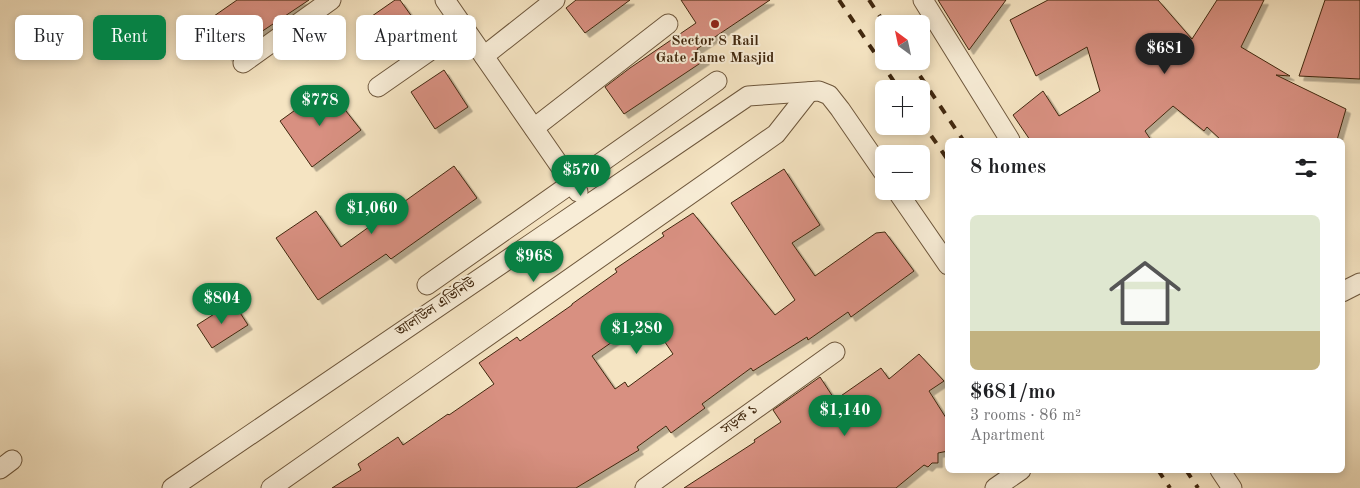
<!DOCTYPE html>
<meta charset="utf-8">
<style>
:root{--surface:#fff;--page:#f2f2f2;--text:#202124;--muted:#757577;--accent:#0b8043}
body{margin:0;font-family:"Old Standard TT","Noto Serif Bengali",serif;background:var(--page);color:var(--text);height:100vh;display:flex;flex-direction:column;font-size:19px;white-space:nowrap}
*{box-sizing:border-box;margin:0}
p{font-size:16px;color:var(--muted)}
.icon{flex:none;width:28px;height:28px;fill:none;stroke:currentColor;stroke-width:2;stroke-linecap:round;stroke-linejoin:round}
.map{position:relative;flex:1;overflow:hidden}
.panel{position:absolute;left:945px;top:138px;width:400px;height:335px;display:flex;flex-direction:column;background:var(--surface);border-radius:8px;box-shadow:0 2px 8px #0003}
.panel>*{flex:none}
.top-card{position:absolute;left:15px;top:15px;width:475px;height:45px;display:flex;gap:10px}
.needle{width:32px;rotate:327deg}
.tools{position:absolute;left:875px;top:15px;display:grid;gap:10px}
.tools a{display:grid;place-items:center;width:55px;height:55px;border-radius:8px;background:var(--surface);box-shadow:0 2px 8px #0003;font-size:25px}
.price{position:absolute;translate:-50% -42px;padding:0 11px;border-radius:18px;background:var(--accent);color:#fff;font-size:16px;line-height:32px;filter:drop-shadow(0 1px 2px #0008)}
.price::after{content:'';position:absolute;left:50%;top:30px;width:15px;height:11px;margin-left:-8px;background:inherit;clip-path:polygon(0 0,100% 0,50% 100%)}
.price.current{background:#222;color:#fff}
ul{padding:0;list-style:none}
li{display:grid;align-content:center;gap:10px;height:265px;padding:0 25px}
li span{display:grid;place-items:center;height:155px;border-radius:8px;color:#555}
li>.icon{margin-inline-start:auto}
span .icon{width:90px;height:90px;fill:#fffc;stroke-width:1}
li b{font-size:21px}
h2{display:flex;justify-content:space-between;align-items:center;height:60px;padding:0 25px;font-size:21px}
.chip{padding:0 18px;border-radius:8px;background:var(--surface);box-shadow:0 2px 8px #0003;font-size:18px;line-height:45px}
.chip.current{background:var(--accent);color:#fff}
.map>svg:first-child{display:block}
.building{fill:#d89081;stroke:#41280f;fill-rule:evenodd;filter:url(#shadow)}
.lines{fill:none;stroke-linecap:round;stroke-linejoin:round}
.minor-casing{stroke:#6e573c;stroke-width:21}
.minor{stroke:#f8edd7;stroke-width:19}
.rail{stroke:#41280f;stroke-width:4;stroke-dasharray:9 9;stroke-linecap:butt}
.poi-dot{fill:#8f2418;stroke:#f8edd7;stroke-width:2}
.labels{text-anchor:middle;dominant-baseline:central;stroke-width:4;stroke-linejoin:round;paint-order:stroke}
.poi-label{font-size:15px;font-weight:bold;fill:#41280f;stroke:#f8edd7}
.street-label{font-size:15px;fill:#41280f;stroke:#f8edd7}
</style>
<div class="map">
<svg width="1360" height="488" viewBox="0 0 1360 488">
<defs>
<filter id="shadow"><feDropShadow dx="4.5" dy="4.5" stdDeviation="0" flood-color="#0004"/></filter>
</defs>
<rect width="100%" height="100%" fill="#f5e4c2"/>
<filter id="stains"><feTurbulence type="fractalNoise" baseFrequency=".004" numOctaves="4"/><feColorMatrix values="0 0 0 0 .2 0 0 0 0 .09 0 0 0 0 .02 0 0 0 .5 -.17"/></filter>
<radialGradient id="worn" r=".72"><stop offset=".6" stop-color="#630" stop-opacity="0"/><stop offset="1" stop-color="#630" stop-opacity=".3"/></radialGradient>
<!-- building -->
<g class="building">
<polygon points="237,0 309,0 258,34 259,35 228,57 204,23"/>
<polygon points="395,0 400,0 420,28 384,53 362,23"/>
<polygon points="576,0 630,0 585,33 566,8"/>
<polygon points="681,0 770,0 697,49 705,60 624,114 605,87 630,68 696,23"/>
<polygon points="938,0 1006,0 969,50"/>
<polygon points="1048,0 1158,0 1192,39 1217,0 1264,0 1241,47 1290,76 1276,75 1346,109 1337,140 1221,140 1207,127 1204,131 1173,106 1145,131 1151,140 1030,140 1013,115 1043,91 1059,116 1100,91 1087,47 1036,76 1010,20"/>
<polygon points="1325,0 1360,0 1360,79 1299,76"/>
<polygon points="444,70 468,107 435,129 411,92"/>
<polygon points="327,87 361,130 312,167 280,121"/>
<polygon points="454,166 477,198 391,259 386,254 318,300 276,238 316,211 341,247"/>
<path d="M784 169 820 225 792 243 815 276 876 233 885 232 914 271 851 317 848 312 808 340 807 337 753 371 751 368 702 404 705 408 671 433 666 426 637 447 639 450 576 488H332L361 470 358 464 398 437 403 445 448 414 449 415 494 384 479 363 517 337 520 341 572 305V304L617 272 615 269 664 236 662 233 693 213 775 315 795 300 731 203ZM648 317 673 354 628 387 625 382 615 389 592 356Z"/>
<polygon points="233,302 248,325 212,348 197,325"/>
<polygon points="919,354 944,381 929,391 948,421 948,451 938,453 938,463 932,463 928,467 924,465 896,488 684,488 755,442 754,440 781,422 773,410 820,377 835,400 881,368 889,379"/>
</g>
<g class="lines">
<!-- minor casing -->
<g class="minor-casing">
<g id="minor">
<polyline points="445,0 578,192"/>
<polyline points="923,0 1010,140"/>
<polyline points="484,56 555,0"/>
<polyline points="243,63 331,0"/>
<polyline points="378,87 464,27"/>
<polyline points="534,128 668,24"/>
<polyline points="897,191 948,265"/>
<polyline points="427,285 717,81"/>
<polyline points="1342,292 1360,283"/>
<polyline points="0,469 12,460"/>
<polyline points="1220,470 1232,488"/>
<polyline points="172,488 748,96 819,91 829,95 840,109 884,173"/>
<polyline points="271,488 776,134 809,92"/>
<polyline points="645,488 835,352"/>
<polyline points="995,488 1021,470"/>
</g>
</g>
<!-- minor -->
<use href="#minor" class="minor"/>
<!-- rail -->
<g class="rail">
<polyline points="839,0 899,89"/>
<polyline points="869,0 885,24"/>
<polyline points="910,61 963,140"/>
<polyline points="921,121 948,160"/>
<polyline points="1158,470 1170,488"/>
<polyline points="1186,470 1198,488"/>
</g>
</g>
<!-- markers -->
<circle class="poi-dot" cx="715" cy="24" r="5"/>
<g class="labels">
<!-- poi labels -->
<g class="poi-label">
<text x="715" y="41">Sector 8 Rail<tspan x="715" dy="17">Gate Jame Masjid</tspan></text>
</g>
<!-- street labels -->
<g class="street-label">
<text transform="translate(436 308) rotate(-34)">আলাউল এভিনিউ</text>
<text transform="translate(740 420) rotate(-36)">সড়ক ১</text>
</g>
</g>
<rect width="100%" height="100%" filter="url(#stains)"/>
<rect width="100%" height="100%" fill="url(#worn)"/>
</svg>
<div class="tools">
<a><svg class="needle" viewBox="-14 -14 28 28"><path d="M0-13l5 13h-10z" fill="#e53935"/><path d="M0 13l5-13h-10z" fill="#757577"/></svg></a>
<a>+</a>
<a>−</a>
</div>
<b class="price current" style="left:1165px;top:75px">$681</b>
<b class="price" style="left:320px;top:127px">$778</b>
<b class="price" style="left:581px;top:197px">$570</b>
<b class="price" style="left:372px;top:235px">$1,060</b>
<b class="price" style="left:534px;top:283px">$968</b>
<b class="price" style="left:222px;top:325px">$804</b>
<b class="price" style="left:637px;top:355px">$1,280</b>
<b class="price" style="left:845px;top:437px">$1,140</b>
<div class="top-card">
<a class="chip">Buy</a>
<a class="chip current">Rent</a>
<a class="chip">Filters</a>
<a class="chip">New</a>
<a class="chip">Apartment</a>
</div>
<section class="panel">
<h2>8 homes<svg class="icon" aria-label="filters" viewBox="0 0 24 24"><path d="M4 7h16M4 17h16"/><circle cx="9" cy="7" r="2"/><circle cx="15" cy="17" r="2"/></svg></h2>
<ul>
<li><span style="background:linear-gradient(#dfe7d0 75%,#c2b280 0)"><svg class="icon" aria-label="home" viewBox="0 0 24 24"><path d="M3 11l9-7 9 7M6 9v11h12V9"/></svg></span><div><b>$681/mo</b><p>3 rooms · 86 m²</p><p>Apartment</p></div></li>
</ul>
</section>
</div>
